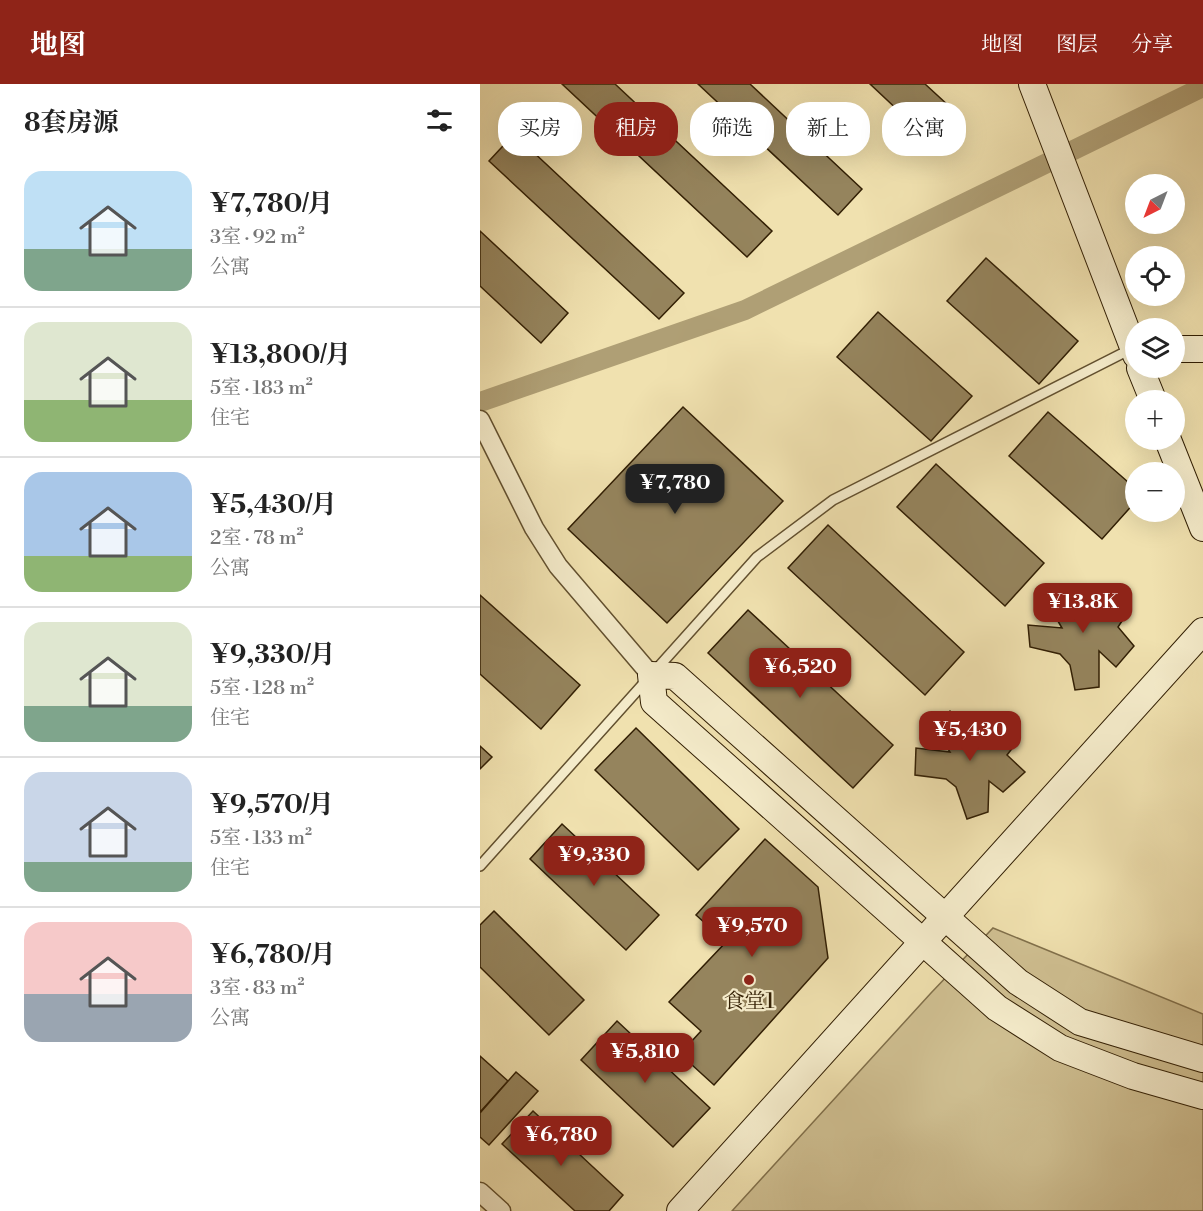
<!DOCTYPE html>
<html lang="zh">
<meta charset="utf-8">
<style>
:root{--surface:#fff;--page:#f2f2f2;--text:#222;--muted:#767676;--line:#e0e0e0;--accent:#8f2418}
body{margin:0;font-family:"Libre Bodoni","Noto Serif SC",serif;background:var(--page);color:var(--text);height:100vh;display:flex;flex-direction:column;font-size:22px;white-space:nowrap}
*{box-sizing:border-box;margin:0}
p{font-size:20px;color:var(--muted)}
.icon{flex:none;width:33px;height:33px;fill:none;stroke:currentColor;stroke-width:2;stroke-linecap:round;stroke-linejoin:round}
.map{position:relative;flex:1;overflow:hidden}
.side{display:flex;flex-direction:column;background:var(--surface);width:480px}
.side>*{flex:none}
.guide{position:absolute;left:18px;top:18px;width:570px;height:54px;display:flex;gap:12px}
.needle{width:39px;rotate:222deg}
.buttons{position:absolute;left:645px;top:90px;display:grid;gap:12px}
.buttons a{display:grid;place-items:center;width:60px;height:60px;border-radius:50%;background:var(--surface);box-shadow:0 6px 24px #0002;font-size:30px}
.price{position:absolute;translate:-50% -51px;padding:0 14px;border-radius:12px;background:var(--accent);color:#fff;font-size:20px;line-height:39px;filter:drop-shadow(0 2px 3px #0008)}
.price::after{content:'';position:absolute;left:50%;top:36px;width:18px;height:14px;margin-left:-9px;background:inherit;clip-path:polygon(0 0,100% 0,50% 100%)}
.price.current{background:#222;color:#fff}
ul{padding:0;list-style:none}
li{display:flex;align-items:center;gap:18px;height:150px;padding:0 24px}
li+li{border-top:2px solid var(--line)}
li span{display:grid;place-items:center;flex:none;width:168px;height:120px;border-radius:18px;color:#555}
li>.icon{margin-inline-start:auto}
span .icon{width:72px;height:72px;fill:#fffc;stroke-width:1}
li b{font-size:26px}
h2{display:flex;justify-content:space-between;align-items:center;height:72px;padding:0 24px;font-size:26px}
.pill{padding:0 21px;border-radius:24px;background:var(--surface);box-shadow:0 6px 24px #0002;font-size:21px;line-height:54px}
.pill.current{background:var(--accent);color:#fff}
header{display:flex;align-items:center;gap:36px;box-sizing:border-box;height:84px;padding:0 30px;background:var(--accent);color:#fff}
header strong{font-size:28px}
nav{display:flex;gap:33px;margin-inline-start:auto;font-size:21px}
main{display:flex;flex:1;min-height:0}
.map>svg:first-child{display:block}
.green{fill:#d0c092;stroke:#81704b;stroke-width:1.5}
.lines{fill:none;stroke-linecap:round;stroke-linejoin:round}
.canal{stroke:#af9f75;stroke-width:20}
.building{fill:#95845d;stroke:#321f04;stroke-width:1.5}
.lane-casing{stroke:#62502f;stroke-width:12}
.street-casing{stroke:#62502f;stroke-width:21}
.secondary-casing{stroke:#321f04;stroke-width:28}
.lane{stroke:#f5eccb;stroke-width:9}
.street{stroke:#f5eccb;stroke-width:18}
.secondary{stroke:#f5eccb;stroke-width:26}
.poi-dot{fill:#8f2418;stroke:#f5eccb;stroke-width:2}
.labels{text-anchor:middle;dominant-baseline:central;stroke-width:4.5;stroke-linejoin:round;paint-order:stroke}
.poi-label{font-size:21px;fill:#321f04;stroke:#f5eccb}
</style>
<header>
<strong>地图</strong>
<nav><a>地图</a><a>图层</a><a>分享</a></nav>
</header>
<main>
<section class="side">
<h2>8套房源<svg class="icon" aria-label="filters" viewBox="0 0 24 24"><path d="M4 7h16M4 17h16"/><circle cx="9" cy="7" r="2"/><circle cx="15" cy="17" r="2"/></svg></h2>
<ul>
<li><span style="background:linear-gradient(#bfe0f5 65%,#7fa58c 0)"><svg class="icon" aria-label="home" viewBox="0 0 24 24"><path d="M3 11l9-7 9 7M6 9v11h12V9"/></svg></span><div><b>¥7,780/月</b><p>3室 · 92 m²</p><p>公寓</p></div></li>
<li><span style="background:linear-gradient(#dfe7d0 65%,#8fb573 0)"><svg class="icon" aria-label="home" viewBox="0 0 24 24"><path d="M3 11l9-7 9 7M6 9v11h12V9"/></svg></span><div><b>¥13,800/月</b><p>5室 · 183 m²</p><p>住宅</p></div></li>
<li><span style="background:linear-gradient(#a9c7e8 70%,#8fb573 0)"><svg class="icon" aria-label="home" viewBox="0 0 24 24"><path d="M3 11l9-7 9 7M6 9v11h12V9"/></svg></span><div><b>¥5,430/月</b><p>2室 · 78 m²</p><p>公寓</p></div></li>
<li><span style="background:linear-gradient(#dfe7d0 70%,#7fa58c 0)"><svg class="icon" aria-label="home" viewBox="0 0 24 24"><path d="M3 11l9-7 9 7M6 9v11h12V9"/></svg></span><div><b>¥9,330/月</b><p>5室 · 128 m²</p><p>住宅</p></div></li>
<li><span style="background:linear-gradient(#c9d6e8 75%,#7fa58c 0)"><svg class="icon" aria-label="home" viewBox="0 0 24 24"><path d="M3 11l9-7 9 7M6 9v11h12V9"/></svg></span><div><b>¥9,570/月</b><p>5室 · 133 m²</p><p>住宅</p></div></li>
<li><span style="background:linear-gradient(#f6c9c9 60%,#9aa5b1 0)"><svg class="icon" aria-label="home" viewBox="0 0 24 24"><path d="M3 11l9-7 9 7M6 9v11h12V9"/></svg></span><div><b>¥6,780/月</b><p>3室 · 83 m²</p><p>公寓</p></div></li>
</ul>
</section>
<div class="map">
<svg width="723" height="1127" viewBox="0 0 723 1127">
<rect width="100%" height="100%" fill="#f0e1af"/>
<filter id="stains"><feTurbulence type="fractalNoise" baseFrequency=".00333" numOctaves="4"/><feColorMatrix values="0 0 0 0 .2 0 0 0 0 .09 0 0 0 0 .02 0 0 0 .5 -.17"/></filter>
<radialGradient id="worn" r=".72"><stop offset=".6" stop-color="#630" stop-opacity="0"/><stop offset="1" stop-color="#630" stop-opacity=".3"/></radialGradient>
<!-- green -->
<polygon class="green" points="513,844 723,930 723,1127 252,1127 451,909"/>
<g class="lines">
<!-- canal -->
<polyline class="canal" points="0,318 265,226 723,3"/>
</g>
<!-- building -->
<g class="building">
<polygon points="82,0 135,0 292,147 267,173"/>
<polygon points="218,0 270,0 382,105 358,131"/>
<polygon points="390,0 445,0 482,34 456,62"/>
<polygon points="34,50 204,209 179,235 9,77"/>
<polygon points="0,147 88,229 61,259 0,202"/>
<polygon points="506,174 598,257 559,300 467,217"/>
<polygon points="398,228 492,312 451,357 357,273"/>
<polygon points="203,323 303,417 187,539 88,445"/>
<polygon points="568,328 656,405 656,417 622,455 529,372"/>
<polygon points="456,380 564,479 525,522 417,423"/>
<polygon points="348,441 484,568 445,611 308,484"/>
<polygon points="581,501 601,515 614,501 646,531 638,543 654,562 636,583 619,567 619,603 595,606 590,581 580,570 550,563 548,541 582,544 568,520"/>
<polygon points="0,511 100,601 61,645 0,590"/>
<polygon points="268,526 413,661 373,704 228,569"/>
<polygon points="470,627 490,645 500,632 534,662 527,671 545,688 523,708 509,697 508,728 487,735 476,703 466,695 435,691 436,664 470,668 455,644"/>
<polygon points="156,644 259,745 218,786 115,686"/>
<polygon points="0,662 12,673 0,685"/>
<polygon points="82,740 179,831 146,866 50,775"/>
<polygon points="285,755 338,803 348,874 234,1001 200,970 221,947 189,918 246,858 216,831"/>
<polygon points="14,827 104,916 69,951 0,883 0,841"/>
<polygon points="137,937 230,1024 193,1063 101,976"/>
<polygon points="0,972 28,997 0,1028"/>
<polygon points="36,988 58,1007 9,1061 0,1053 0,1029"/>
<polygon points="53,1027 143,1111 129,1127 95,1127 22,1060"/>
</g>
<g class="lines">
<!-- lane casing -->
<g class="lane-casing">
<polyline id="lane" points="0,782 277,473 353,416 651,265"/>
</g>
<!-- street casing -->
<g class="street-casing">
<g id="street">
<polyline points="0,336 54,444 78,482 171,591"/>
<polyline points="0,1108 21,1127"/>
</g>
</g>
<!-- secondary casing -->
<g class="secondary-casing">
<g id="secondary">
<polyline points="552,0 656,271"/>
<polyline points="694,265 723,265"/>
<polyline points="660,284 673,316"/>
<polyline points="688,356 723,444"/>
<polyline points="723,975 600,938 538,898 195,592 171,591 174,618 517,924 580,964 653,992 723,1012"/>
<polyline points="200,1127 723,547"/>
</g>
</g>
<!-- lane -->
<use href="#lane" class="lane"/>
<!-- street -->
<use href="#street" class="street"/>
<!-- secondary -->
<use href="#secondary" class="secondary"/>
</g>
<!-- markers -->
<circle class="poi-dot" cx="269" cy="896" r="6"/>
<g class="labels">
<!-- poi labels -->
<g class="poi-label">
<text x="269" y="918">食堂1</text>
</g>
</g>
<rect width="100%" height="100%" filter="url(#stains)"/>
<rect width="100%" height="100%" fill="url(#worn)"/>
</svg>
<div class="buttons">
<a><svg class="needle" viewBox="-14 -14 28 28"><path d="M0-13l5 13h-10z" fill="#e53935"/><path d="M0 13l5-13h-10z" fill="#767676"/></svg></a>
<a><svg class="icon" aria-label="locate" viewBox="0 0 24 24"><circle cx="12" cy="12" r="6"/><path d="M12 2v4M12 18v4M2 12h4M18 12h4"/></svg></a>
<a><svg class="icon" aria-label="layers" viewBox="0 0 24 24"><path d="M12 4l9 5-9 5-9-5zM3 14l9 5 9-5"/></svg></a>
<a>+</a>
<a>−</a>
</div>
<b class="price current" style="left:195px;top:431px">¥7,780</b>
<b class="price" style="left:603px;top:550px">¥13.8K</b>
<b class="price" style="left:320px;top:615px">¥6,520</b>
<b class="price" style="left:490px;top:678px">¥5,430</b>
<b class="price" style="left:114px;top:803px">¥9,330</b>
<b class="price" style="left:272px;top:874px">¥9,570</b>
<b class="price" style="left:165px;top:1000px">¥5,810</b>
<b class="price" style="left:81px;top:1083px">¥6,780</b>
<div class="guide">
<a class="pill">买房</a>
<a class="pill current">租房</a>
<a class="pill">筛选</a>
<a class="pill">新上</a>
<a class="pill">公寓</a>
</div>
</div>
</main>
